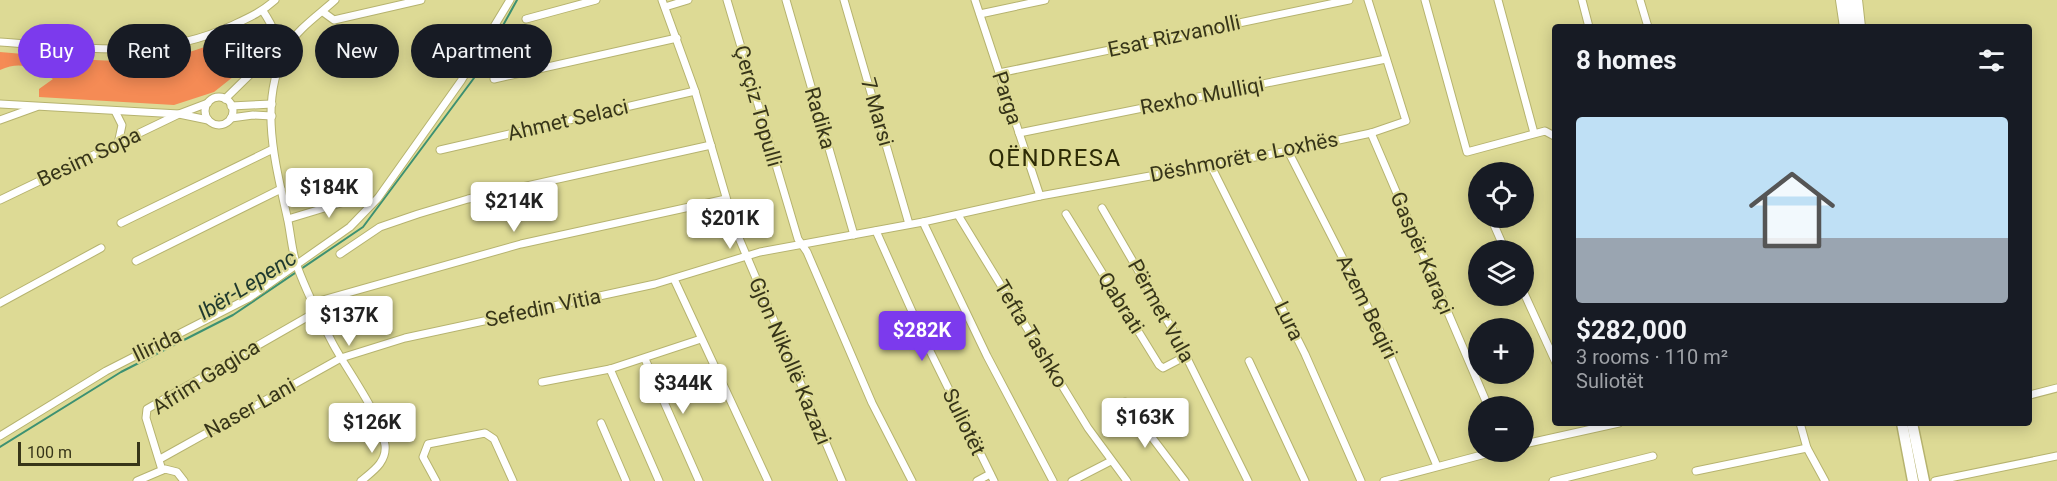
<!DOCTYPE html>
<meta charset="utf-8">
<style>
:root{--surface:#171b24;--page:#242831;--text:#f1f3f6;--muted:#9ea1a6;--accent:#7c3aed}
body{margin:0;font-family:Roboto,sans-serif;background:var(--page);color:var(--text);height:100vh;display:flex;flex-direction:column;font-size:22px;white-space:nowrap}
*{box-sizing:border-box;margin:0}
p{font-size:20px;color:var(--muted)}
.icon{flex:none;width:33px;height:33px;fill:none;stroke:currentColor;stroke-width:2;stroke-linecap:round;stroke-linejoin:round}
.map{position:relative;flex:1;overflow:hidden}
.panel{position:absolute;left:1552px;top:24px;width:480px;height:402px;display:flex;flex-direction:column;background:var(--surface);border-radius:6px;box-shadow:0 3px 15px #0003}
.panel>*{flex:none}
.guide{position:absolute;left:18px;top:24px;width:570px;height:54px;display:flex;gap:12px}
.buttons{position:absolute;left:1468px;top:162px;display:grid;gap:12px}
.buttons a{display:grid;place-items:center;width:66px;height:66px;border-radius:50%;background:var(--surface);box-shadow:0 3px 15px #0003;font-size:30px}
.scale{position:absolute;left:18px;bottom:15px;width:122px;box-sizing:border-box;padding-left:6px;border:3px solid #373519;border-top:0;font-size:16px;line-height:21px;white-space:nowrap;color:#373519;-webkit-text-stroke:4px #ddda95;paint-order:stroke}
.price{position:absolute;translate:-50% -51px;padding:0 14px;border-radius:6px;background:#fff;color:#222;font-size:20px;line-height:39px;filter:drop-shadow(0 2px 3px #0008)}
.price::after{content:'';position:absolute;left:50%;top:36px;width:18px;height:14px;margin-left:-9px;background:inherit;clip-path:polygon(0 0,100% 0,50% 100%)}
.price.active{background:var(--accent);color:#fff}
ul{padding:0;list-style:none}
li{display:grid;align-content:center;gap:12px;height:318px;padding:0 24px}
li span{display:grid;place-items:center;height:186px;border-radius:6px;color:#555}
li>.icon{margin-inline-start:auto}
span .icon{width:108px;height:108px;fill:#fffc;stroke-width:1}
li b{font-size:26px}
h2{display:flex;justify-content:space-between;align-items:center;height:72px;padding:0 24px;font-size:26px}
.chip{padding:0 21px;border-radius:27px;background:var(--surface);box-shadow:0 3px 15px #0003;font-size:21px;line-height:54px}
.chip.active{background:var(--accent);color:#fff}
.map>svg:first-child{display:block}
.park{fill:#f58b55}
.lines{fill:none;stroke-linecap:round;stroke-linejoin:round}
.stream{stroke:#3d9172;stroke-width:2}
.minor-casing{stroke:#b6b36f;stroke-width:9}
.primary-casing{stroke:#b6b36f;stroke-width:13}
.motorway-casing{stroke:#b6b36f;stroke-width:16}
.minor{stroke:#fff;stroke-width:7}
.primary{stroke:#fff;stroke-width:10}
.motorway{stroke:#fff;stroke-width:14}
.labels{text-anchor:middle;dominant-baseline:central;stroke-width:4.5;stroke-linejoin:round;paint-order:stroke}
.street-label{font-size:21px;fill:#373519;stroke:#ddda95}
.water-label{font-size:22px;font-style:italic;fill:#1f392e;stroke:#ddda95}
.quarter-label{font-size:24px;letter-spacing:1.5px;fill:#2d2b06;stroke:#ddda95}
</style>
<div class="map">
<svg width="2057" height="481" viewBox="0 0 2057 481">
<rect width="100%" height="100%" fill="#ddda95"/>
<!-- park -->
<path class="park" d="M257 28 265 33 268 44 248 65 214 92 174 105 39 97V89L53 79C33 68 22 60 0 70V52C56 56 118 67 174 56 203 50 229 36 257 28Z"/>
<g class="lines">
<!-- stream -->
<polyline class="stream" points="0,447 121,372 233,315 363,227 474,78 517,0"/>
<!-- minor casing -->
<g class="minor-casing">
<g id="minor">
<path d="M335 0C320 14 297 29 287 48 257 102 276 165 288 221 291 236 292 252 297 266 307 293 320 319 333 344 348 372 381 415 385 445 387 462 373 471 361 481"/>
<polyline points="662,0 695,91 736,231 842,481"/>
<polyline points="727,0 798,239 807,252 872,403 912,481"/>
<polyline points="786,0 854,235"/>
<polyline points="844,0 909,224"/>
<polyline points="975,0 1040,196"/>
<polyline points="1425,0 1467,152 1545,131 1556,137"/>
<polyline points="1498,0 1534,133"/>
<polyline points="1582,0 1589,27"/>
<polyline points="1640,0 1648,27"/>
<polyline points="665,7 688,0"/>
<polyline points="323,12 334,20 421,0"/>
<polyline points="980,14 1045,0"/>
<polyline points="526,19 596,0"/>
<path d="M0 42C82 47 155 61 231 26 248 18 262 12 275 0"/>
<polyline points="999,73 1349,0"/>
<polyline points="494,79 677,38"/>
<circle cx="219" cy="111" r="14"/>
<path d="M225 99 273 52C279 36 272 25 263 11"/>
<polyline points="0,104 179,114 208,120"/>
<polyline points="231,106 272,104"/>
<polyline points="115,111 122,125 118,144"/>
<polyline points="231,118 253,115 272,116"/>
<polyline points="0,120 36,107"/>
<polyline points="1019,133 1386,59"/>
<polyline points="1371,133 1488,406"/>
<polyline points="440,150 695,91"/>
<polyline points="1288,151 1379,329 1437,466"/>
<polyline points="1210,164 1305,354 1361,481"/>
<polyline points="0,200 179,114 208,103"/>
<polyline points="1102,208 1175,334 1248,481"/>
<polyline points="1066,214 1159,365 1163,368 1186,356"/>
<polyline points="958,215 1088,428 1127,481"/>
<polyline points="1491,218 1505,250"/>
<polyline points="288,219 364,196"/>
<polyline points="923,222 987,356 1053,481"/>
<polyline points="121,223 273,149"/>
<polyline points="876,231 928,347 994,481"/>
<polyline points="340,254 380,227 418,214 468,199 711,145"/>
<polyline points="136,261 281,189"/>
<polyline points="674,279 768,481"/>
<polyline points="1524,293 1556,363"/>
<polyline points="0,303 101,248"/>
<polyline points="312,303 521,244 726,199"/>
<polyline points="645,359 699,481"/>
<polyline points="1249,361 1305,481"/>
<polyline points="610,369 659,481"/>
<polyline points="542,382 610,369 701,339"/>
<polyline points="2030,395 2057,388"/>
<polyline points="1125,402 1185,481"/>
<polyline points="601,423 626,481"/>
<polyline points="1800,423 1807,448 1825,481"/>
<polyline points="0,436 106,371 249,298 350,227 378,198 461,81 510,0"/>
<polyline points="1524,444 1619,423"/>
<polyline points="160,459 341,358 405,338 655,284 760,252 923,222 1040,196 1288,151 1371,133 1406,121 1368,0"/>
<polyline points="162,470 146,418 147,409 316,312"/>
<polyline points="1696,471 1807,448"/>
<polyline points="137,481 165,469 177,472 184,481"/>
<polyline points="436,481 423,457 428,444 485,433 494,439 513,481"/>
<polyline points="977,481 990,474"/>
<polyline points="1072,481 1111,461"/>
<polyline points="1384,481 1493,452"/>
<polyline points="1553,481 1653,456"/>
<polyline points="1935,481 2057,456"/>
</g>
</g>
<!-- primary casing -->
<g class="primary-casing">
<g id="primary">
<polyline points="1902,423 1913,481"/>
<polyline points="1912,423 1924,481"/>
</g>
</g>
<!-- motorway casing -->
<g class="motorway-casing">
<g id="motorway">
<polyline points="1843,0 1847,27"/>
<polyline points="1855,0 1858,27"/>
</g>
</g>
<!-- minor -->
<use href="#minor" class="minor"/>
<!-- primary -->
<use href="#primary" class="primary"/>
<!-- motorway -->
<use href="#motorway" class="motorway"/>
</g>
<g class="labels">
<!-- street labels -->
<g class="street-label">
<text transform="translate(1174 36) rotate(-12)">Esat Rizvanolli</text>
<text transform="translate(1202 96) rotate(-11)">Rexho Mulliqi</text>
<text transform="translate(1007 98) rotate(72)">Parga</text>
<text transform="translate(758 106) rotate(74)">Çerçiz Topulli</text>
<text transform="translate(877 112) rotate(74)">7 Marsi</text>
<text transform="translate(820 118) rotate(74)">Radika</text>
<text transform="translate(568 120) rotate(-13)">Ahmet Selaci</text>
<text transform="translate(89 157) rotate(-25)">Besim Sopa</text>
<text transform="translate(1244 157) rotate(-11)">Dëshmorët e Loxhës</text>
<text transform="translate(1422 253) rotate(67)">Gaspër Karaçi</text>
<text transform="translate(1121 303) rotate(58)">Qabrati</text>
<text transform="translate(1367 307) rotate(64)">Azem Beqiri</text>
<text transform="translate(543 308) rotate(-12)">Sefedin Vitia</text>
<text transform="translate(1161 311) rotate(61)">Përmet Vula</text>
<text transform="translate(1289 321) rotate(64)">Lura</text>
<text transform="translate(1031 334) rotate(59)">Tefta Tashko</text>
<text transform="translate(157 345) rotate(-26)">Ilirida</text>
<text transform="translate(790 361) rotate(67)">Gjon Nikollë Kazazi</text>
<text transform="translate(206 377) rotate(-32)">Afrim Gagica</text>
<text transform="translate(250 408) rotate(-29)">Naser Lani</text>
<text transform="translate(964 422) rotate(64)">Suliotët</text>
</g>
<!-- water labels -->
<g class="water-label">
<text transform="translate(247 285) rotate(-32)">Ibër-Lepenc</text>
</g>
<!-- quarter labels -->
<g class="quarter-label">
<text x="1055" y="158">QËNDRESA</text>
</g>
</g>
</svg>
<div class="buttons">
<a><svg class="icon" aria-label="locate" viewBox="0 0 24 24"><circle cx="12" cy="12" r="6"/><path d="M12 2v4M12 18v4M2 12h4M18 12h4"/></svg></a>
<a><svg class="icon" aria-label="layers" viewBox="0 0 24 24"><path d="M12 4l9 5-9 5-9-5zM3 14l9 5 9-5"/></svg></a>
<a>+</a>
<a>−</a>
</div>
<div class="scale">100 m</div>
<b class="price" style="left:329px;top:219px">$184K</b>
<b class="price" style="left:514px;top:233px">$214K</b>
<b class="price" style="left:730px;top:250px">$201K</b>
<b class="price" style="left:349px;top:347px">$137K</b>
<b class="price active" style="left:922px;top:362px">$282K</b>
<b class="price" style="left:683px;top:415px">$344K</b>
<b class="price" style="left:1145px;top:449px">$163K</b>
<b class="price" style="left:372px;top:454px">$126K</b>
<div class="guide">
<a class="chip active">Buy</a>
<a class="chip">Rent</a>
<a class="chip">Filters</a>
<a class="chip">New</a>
<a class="chip">Apartment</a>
</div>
<section class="panel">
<h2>8 homes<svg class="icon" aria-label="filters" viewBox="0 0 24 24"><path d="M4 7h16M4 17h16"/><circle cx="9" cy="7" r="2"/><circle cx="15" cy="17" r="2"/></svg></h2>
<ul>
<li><span style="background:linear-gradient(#bfe0f5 65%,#9aa5b1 0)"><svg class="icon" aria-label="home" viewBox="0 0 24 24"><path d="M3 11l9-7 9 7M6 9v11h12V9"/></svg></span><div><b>$282,000</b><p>3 rooms · 110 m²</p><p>Suliotët</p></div></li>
</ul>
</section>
</div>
